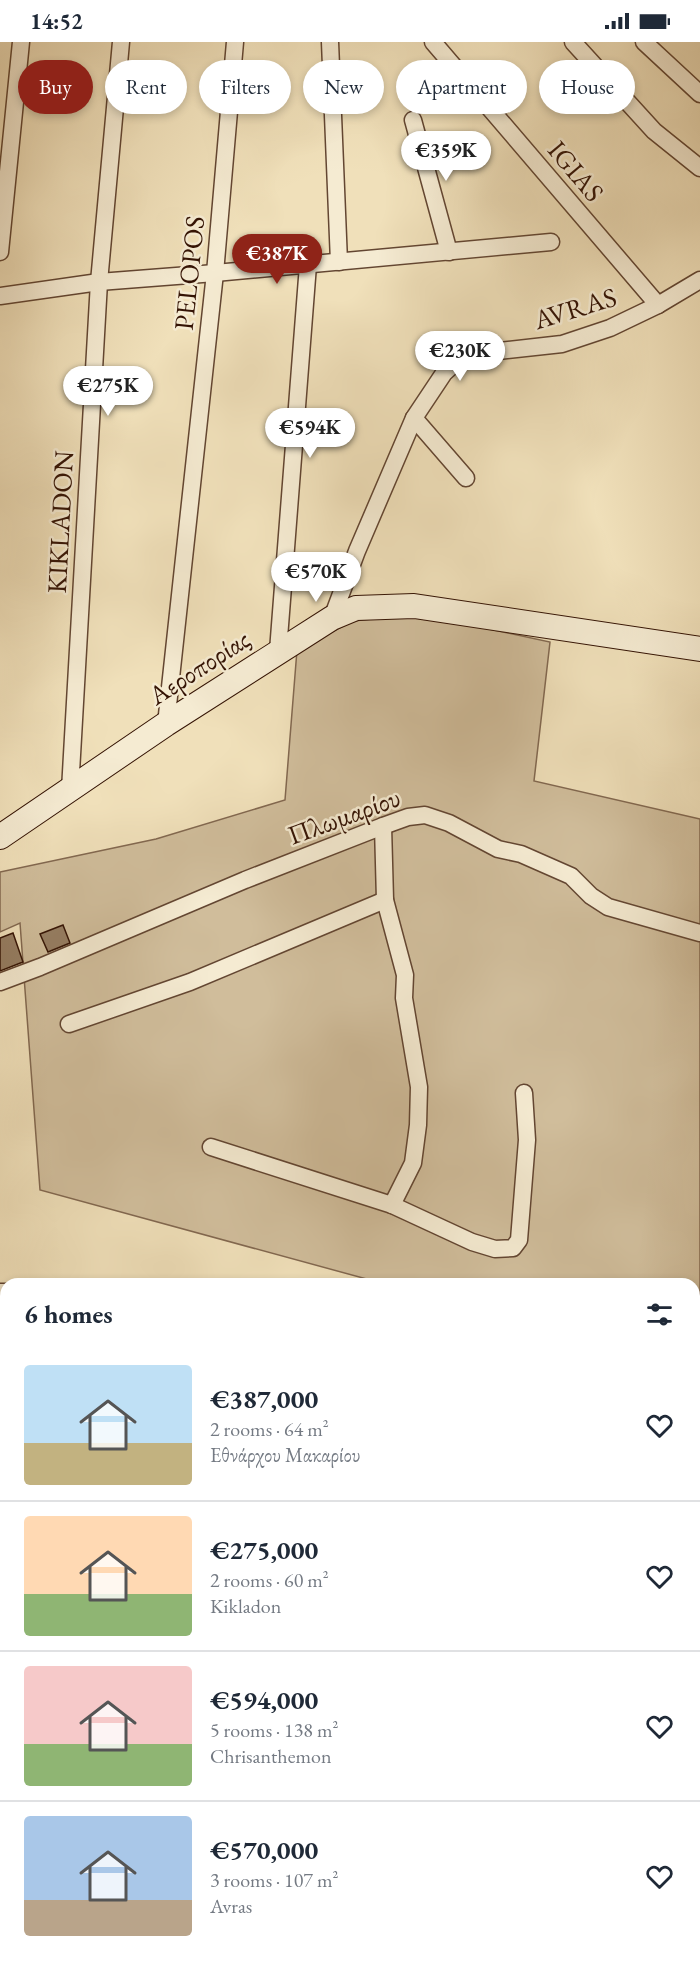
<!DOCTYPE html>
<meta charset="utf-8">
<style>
:root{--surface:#fff;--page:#f6f6f7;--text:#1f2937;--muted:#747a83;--line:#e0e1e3;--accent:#8f2418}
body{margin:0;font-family:"EB Garamond",serif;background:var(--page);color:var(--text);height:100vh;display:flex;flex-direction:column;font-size:22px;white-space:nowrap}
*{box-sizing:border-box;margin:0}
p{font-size:20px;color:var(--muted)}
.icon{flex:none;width:33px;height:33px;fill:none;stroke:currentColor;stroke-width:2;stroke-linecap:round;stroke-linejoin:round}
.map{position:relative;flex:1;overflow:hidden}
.drawer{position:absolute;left:0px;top:1236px;width:700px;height:684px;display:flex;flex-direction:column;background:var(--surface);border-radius:18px 18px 0 0;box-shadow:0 3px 9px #0003}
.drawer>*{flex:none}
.top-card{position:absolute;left:18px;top:18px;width:664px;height:54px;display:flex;gap:12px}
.price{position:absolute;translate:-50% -51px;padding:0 14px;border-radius:21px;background:#fff;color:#222;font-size:20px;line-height:39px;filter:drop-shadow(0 2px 3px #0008)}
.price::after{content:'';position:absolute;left:50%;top:36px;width:18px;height:14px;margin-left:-9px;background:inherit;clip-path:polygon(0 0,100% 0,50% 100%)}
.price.selected{background:var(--accent);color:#fff}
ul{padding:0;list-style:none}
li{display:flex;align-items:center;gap:18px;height:150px;padding:0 24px}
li+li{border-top:2px solid var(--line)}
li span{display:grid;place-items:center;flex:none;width:168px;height:120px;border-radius:6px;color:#555}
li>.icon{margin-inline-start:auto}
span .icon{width:72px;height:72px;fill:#fffc;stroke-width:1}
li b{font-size:26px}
h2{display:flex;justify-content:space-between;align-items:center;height:72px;padding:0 24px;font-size:26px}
.chip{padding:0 21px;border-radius:27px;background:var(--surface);box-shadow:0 3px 9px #0003;font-size:21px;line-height:54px}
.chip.selected{background:var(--accent);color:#fff}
.status{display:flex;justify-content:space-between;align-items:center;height:42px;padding:0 30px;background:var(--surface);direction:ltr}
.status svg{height:16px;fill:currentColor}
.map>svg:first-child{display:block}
.green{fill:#d0bd9b;stroke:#826850;stroke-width:1.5}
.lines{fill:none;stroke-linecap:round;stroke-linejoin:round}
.stream{stroke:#7e644c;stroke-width:4.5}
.building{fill:#967e63;stroke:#341304;stroke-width:1.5}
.street-casing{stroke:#634632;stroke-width:19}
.secondary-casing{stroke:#341304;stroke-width:26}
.street{stroke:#f5ebd2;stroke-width:16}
.secondary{stroke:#f5ebd2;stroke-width:24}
.labels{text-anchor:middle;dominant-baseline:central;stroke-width:5;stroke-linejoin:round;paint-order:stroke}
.street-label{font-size:27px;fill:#341304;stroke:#f5ebd2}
</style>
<div class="status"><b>14:52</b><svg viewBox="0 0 49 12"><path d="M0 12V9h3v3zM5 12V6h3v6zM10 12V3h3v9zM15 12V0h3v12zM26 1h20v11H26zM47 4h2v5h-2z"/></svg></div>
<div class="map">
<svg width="700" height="1920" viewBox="0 0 700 1920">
<rect width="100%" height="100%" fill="#f0e0ba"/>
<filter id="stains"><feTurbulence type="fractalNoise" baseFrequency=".00333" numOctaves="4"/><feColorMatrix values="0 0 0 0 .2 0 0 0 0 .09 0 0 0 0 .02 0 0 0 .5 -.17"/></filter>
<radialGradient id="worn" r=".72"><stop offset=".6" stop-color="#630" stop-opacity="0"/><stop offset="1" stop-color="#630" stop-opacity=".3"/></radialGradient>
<!-- green -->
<g class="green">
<polygon points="418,572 550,600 534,739 700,777 700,1920 183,1920 198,1914 694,1914 694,1242 385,1242 40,1148 20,881 0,890 0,830 156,797 285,758 297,608 353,579"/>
<polygon points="54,1914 120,1914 161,1920 52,1920"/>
</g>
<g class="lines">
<!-- stream -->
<polyline class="stream" points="694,1875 700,1875"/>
</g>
<!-- building -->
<g class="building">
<polygon points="63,883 70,901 48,910 40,892"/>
<polygon points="13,891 23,920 0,929 0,896"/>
</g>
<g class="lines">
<!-- street casing -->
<g class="street-casing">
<g id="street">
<polyline points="330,0 339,220"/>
<polyline points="433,0 658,263"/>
<polyline points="573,0 654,89 700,126"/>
<polyline points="644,0 700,52"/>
<polyline points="413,78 449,210"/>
<polyline points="0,210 21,0"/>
<polyline points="0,254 99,240 215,231 551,200"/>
<polyline points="414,376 466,436"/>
<polyline points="332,576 357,509 414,376 444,331 455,321 472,312 562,302 610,286 658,263 700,238"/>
<polyline points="278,609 308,223"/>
<polyline points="166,682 215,231 235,0"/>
<polyline points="70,748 99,240 121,0"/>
<polyline points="383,784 385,858 405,933 404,956 419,1045 418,1083 413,1121 392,1163"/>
<polyline points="0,940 40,925 245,838 383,784 408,775 425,773 449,781 498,807 521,812 571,834 591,854 608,865 700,891"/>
<polyline points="69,982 190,940 385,858"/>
<polyline points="211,1105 392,1163 472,1200 495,1207 513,1206 519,1198 527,1098 524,1051"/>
<polyline points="0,1250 6,1250"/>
<polyline points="694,1345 700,1341"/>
<polyline points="0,1584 6,1584"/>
<polyline points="0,1836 6,1837"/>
<polyline points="27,1914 29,1920"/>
</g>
</g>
<!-- secondary casing -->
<g class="secondary-casing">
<polyline id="secondary" points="0,795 166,682 332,576 356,566 414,564 700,607"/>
</g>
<!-- street -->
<use href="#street" class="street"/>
<!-- secondary -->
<use href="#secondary" class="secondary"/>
</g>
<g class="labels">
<!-- street labels -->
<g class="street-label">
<text transform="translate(576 129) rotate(50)">IGIAS</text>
<text transform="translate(189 231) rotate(-84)">PELOPOS</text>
<text transform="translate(575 266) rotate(-17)">AVRAS</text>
<text transform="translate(60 480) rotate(-87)">KIKLADON</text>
<text transform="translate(199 625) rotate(-33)">Αεροπορίας</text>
<text transform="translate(344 774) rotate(-20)">Πλωμαρίου</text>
</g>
</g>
<rect width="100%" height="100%" filter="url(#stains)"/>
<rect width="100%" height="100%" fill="url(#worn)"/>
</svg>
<b class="price" style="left:446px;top:140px">€359K</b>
<b class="price selected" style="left:277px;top:243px">€387K</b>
<b class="price" style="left:460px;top:340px">€230K</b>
<b class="price" style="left:108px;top:375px">€275K</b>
<b class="price" style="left:310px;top:417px">€594K</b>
<b class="price" style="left:316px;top:561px">€570K</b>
<div class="top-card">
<a class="chip selected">Buy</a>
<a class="chip">Rent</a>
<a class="chip">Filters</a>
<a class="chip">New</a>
<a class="chip">Apartment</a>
<a class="chip">House</a>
</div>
<section class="drawer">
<h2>6 homes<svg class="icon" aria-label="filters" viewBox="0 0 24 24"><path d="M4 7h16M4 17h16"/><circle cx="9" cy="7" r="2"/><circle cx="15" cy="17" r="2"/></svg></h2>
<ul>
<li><span style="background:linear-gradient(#bfe0f5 65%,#c2b280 0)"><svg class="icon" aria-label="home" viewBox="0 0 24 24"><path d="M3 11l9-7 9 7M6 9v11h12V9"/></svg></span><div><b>€387,000</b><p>2 rooms · 64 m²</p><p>Εθνάρχου Μακαρίου</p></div><svg class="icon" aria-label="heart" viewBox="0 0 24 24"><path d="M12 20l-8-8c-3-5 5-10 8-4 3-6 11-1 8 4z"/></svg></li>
<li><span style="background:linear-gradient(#ffd9b3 65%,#8fb573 0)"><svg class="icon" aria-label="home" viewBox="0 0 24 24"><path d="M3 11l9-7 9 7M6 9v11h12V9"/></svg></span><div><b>€275,000</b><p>2 rooms · 60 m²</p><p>Kikladon</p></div><svg class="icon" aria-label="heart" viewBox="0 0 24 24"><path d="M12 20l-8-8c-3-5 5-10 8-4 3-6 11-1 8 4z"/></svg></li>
<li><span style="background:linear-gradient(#f6c9c9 65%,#8fb573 0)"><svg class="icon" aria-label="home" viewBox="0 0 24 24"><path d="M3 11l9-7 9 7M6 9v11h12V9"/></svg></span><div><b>€594,000</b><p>5 rooms · 138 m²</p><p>Chrisanthemon</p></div><svg class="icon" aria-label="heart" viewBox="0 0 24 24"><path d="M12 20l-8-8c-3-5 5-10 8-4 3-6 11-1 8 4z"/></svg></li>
<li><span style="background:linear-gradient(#a9c7e8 70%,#b9a48a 0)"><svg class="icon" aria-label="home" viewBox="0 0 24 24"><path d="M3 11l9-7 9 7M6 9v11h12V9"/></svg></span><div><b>€570,000</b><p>3 rooms · 107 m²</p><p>Avras</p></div><svg class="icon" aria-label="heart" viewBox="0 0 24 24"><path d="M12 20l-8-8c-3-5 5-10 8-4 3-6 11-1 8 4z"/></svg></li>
</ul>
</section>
</div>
